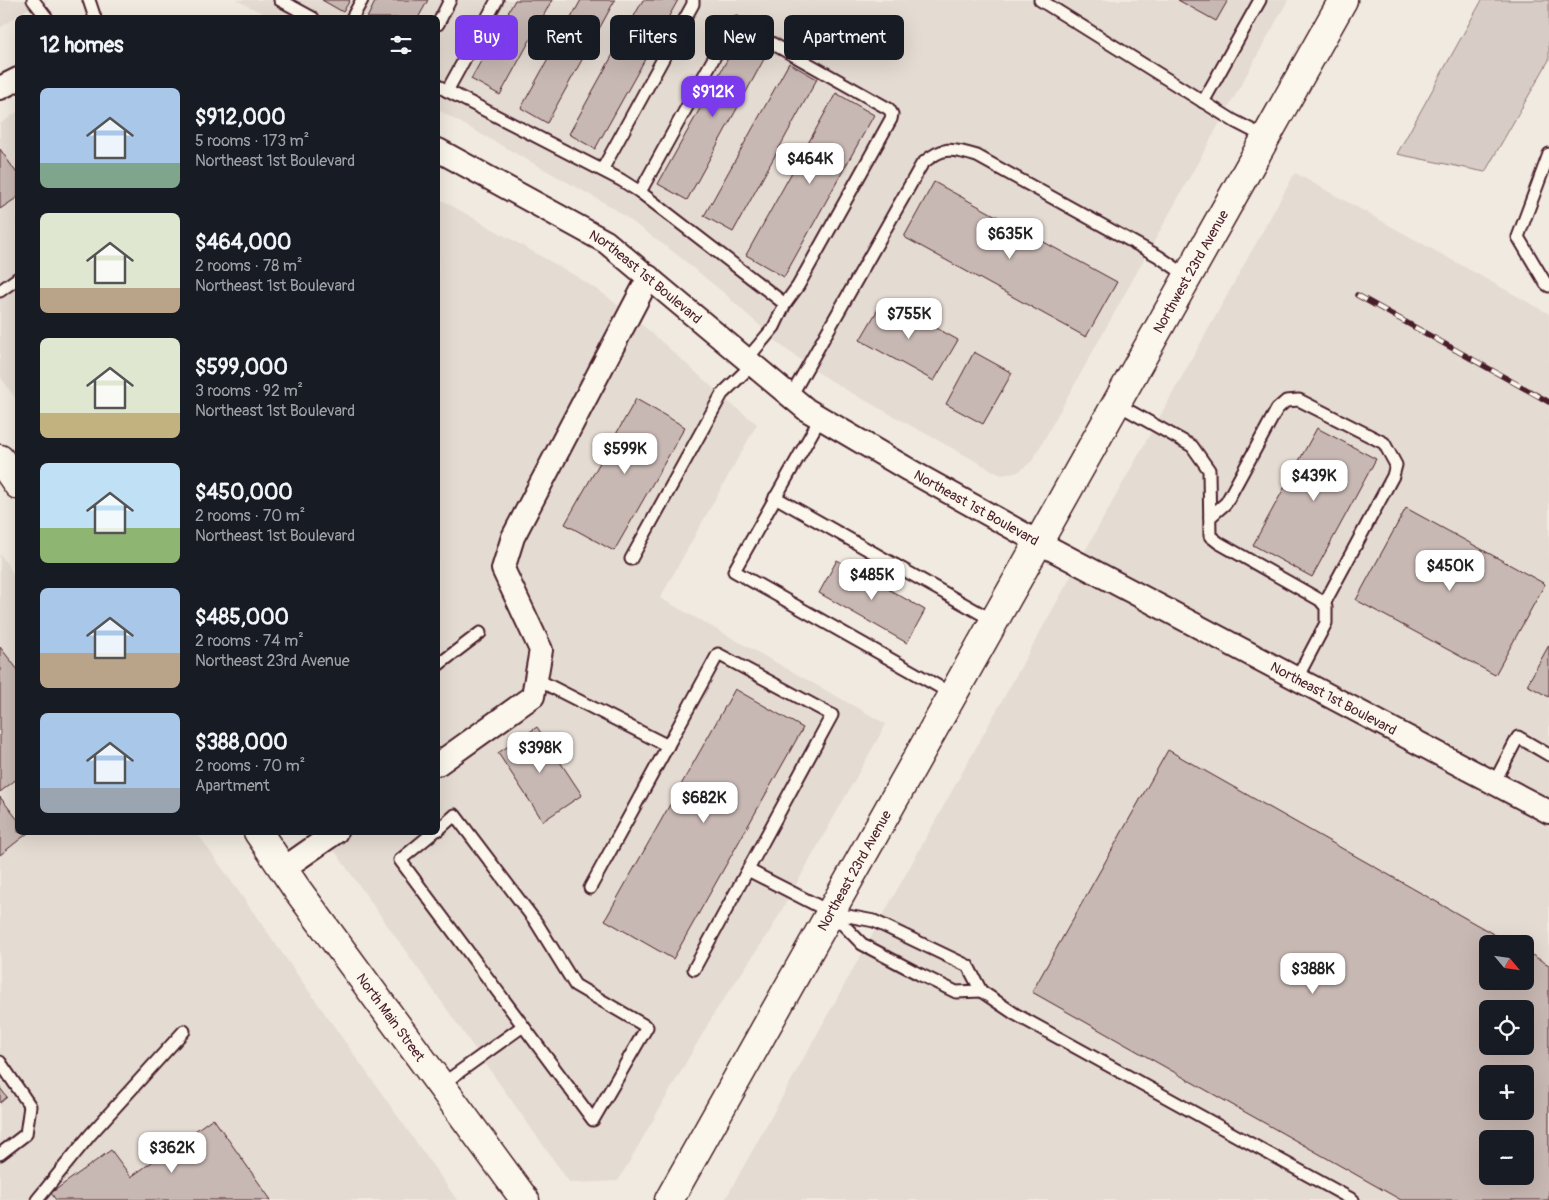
<!DOCTYPE html>
<meta charset="utf-8">
<style>
:root{--surface:#171b24;--page:#242831;--text:#f1f3f6;--muted:#9ea1a6;--accent:#7c3aed}
body{margin:0;font-family:Pangolin,sans-serif;background:var(--page);color:var(--text);height:100vh;display:flex;flex-direction:column;font-size:19px;white-space:nowrap}
*{box-sizing:border-box;margin:0}
p{font-size:16px;color:var(--muted)}
.icon{flex:none;width:28px;height:28px;fill:none;stroke:currentColor;stroke-width:2;stroke-linecap:round;stroke-linejoin:round}
.map{position:relative;flex:1;overflow:hidden}
.details{position:absolute;left:15px;top:15px;width:425px;height:820px;display:flex;flex-direction:column;background:var(--surface);border-radius:8px;box-shadow:0 5px 20px #0002}
.details>*{flex:none}
.banner{position:absolute;left:455px;top:15px;width:475px;height:45px;display:flex;gap:10px}
.needle{width:32px;rotate:119deg}
.controls{position:absolute;left:1479px;top:935px;display:grid;gap:10px}
.controls a{display:grid;place-items:center;width:55px;height:55px;border-radius:8px;background:var(--surface);box-shadow:0 5px 20px #0002;font-size:25px}
.price{position:absolute;translate:-50% -42px;padding:0 11px;border-radius:10px;background:#fff;color:#222;font-size:16px;line-height:32px;filter:drop-shadow(0 1px 2px #0008)}
.price::after{content:'';position:absolute;left:50%;top:30px;width:15px;height:11px;margin-left:-8px;background:inherit;clip-path:polygon(0 0,100% 0,50% 100%)}
.price.active{background:var(--accent);color:#fff}
ul{padding:0;list-style:none}
li{display:flex;align-items:center;gap:15px;height:125px;padding:0 25px}
li span{display:grid;place-items:center;flex:none;width:140px;height:100px;border-radius:8px;color:#555}
li>.icon{margin-inline-start:auto}
span .icon{width:60px;height:60px;fill:#fffc;stroke-width:1}
li b{font-size:21px}
h2{display:flex;justify-content:space-between;align-items:center;height:60px;padding:0 25px;font-size:21px}
.chip{padding:0 18px;border-radius:8px;background:var(--surface);box-shadow:0 5px 20px #0002;font-size:18px;line-height:45px}
.chip.active{background:var(--accent);color:#fff}
.map>svg:first-child{display:block}
.built{fill:#e4dbd2;fill-rule:evenodd}
.green{fill:#d8ccc6;stroke:#917678}
.building{fill:#c8b8b3;stroke:#4a1f2b;fill-rule:evenodd}
.lines{fill:none;stroke-linecap:round;stroke-linejoin:round}
.service-casing{stroke:#4a1f2b;stroke-width:15}
.minor-casing{stroke:#4a1f2b;stroke-width:26}
.secondary-casing{stroke:#4a1f2b;stroke-width:31}
.service{stroke:#fbf7ec;stroke-width:11}
.minor{stroke:#fbf7ec;stroke-width:22}
.secondary{stroke:#fbf7ec;stroke-width:28}
.rail-casing{stroke:#4a1f2b;stroke-width:5.5}
.rail{stroke:#fbf7ec;stroke-width:4;stroke-dasharray:11;stroke-linecap:butt}
.labels{text-anchor:middle;dominant-baseline:central;stroke-width:4;stroke-linejoin:round;paint-order:stroke}
.street-label{font-size:14px;fill:#4a1f2b;stroke:#fbf7ec}
</style>
<div class="map">
<svg width="1549" height="1200" viewBox="0 0 1549 1200">
<rect width="100%" height="100%" fill="#f0eae0"/>
<filter id="ink" filterUnits="userSpaceOnUse"><feTurbulence type="fractalNoise" baseFrequency=".02" numOctaves="2"/><feDisplacementMap in="SourceGraphic" scale="10" xChannelSelector="R" yChannelSelector="G"/><feConvolveMatrix kernelMatrix="1 2 1 2 8 2 1 2 1" color-interpolation-filters="sRGB"/></filter>
<g filter="url(#ink)">
<!-- built -->
<g class="built">
<polygon points="0,0 49,0 27,9 0,28"/>
<polygon points="236,0 1288,0 1032,461 1018,472 1001,475 850,392 819,373 783,347 724,293 675,253 612,207 438,110 438,18 271,17"/>
<polygon points="17,112 17,401 0,376 0,124"/>
<path d="M1295 173 1549 314V1200H725ZM1488 944H1525V981H1488ZM1488 1009H1525V1046H1488ZM1488 1074H1525V1111H1488ZM1488 1139H1525V1176H1488Z"/>
<polygon points="438,198 574,275 605,295 646,328 731,404 757,424 660,598 886,724 770,931 715,1012 618,1181 570,1183 322,833 438,832"/>
<polygon points="0,554 17,579 18,832 197,833 457,1200 0,1200"/>
</g>
<!-- green -->
<polygon class="green" points="1482,0 1549,0 1549,60 1485,172 1397,154"/>
<!-- building -->
<g class="building">
<polygon points="322,0 350,0 343,12"/>
<polygon points="376,0 428,0 418,18 367,18"/>
<polygon points="515,0 552,0 500,95 471,79"/>
<polygon points="581,0 615,0 547,123 521,108"/>
<polygon points="643,0 678,0 595,149 569,134"/>
<polygon points="1178,0 1228,0 1216,21"/>
<polygon points="741,35 769,50 687,200 658,184"/>
<polygon points="789,63 817,79 733,232 704,216"/>
<polygon points="836,93 874,115 784,277 746,255"/>
<polygon points="0,149 18,175 18,197 0,209"/>
<polygon points="934,182 1117,282 1086,337 904,237"/>
<polygon points="884,299 958,340 934,381 860,340"/>
<polygon points="974,352 1012,373 983,424 946,404"/>
<polygon points="636,399 685,427 614,551 565,524"/>
<polygon points="1317,428 1376,459 1312,577 1253,545"/>
<polygon points="1406,508 1545,584 1495,675 1356,600"/>
<polygon points="837,560 925,610 907,643 819,593"/>
<polygon points="1549,645 1549,697 1527,685"/>
<polygon points="0,647 18,670 18,778 0,792"/>
<polygon points="735,689 803,728 673,959 605,920"/>
<polygon points="537,727 582,795 543,821 498,753"/>
<path d="M1168 750 1511 944H1488V981H1525V951L1549 965V1200H1401L1032 992ZM1488 1009H1525V1046H1488ZM1488 1074H1525V1111H1488ZM1488 1139H1525V1176H1488Z"/>
<polygon points="0,797 18,820 18,832 28,833 0,855"/>
<polygon points="0,1088 7,1097 0,1103"/>
<polygon points="213,1118 271,1200 56,1200 51,1193 111,1150 131,1177"/>
</g>
<g class="lines">
<!-- service casing -->
<g class="service-casing">
<g id="service">
<polyline points="33,0 47,18"/>
<polyline points="89,0 95,18"/>
<polyline points="280,0 313,18"/>
<polyline points="1040,0 1234,121 1265,137"/>
<polyline points="352,18 362,0"/>
<polyline points="438,24 450,0"/>
<polyline points="438,86 621,180 640,192 785,304 774,327 747,359"/>
<polyline points="447,91 497,0"/>
<polyline points="1203,102 1260,0"/>
<polyline points="1549,154 1518,237 1546,284 1549,286"/>
<polyline points="602,170 693,4 693,0"/>
<polyline points="640,192 732,25 736,23 889,109 892,114 891,119 798,286 785,304"/>
<polyline points="0,291 18,278"/>
<path d="M791 396 922 164C942 146 952 148 977 156L1158 256 1187 276"/>
<polyline points="1117,404 1192,446 1209,470 1210,536 1219,543 1320,600 1326,607 1326,623 1297,678"/>
<polyline points="821,417 734,571 952,694"/>
<polyline points="775,497 994,621"/>
<polyline points="1210,517 1226,503 1277,409 1286,401 1299,400 1384,443 1396,465 1393,476 1324,604"/>
<polyline points="631,559 722,394 753,364"/>
<polyline points="438,665 480,633"/>
<polyline points="536,679 668,746"/>
<polyline points="1494,783 1518,737 1549,755"/>
<polyline points="434,832 400,860 593,1120 647,1027 575,985 536,922 455,815 438,830"/>
<polyline points="748,870 832,913 874,921 968,966 981,991 1015,1014 1353,1200"/>
<polyline points="590,888 718,654 832,715 694,969"/>
<polyline points="832,913 862,944 919,974 956,992 981,991"/>
<polyline points="0,1062 30,1106 26,1134 0,1154"/>
<polyline points="441,1085 523,1026"/>
<polyline points="37,1200 90,1135 184,1031"/>
</g>
</g>
<!-- minor casing -->
<g class="minor-casing">
<g id="minor">
<polyline points="0,88 18,79"/>
<path id="s1" d="M438 150 606 242 807 410 909 470 1040 543 1549 812"/>
<polyline points="438,764 533,696 541,650 503,569 513,537 649,277"/>
<polyline points="283,869 336,832"/>
</g>
</g>
<!-- secondary casing -->
<g class="secondary-casing">
<g id="secondary">
<polyline points="0,459 18,485"/>
<path id="s2" d="M258 832 296 888 525 1200"/>
<path id="s3" d="M669 1200 1343 0"/>
</g>
</g>
<!-- service -->
<use href="#service" class="service"/>
<!-- minor -->
<use href="#minor" class="minor"/>
<!-- secondary -->
<use href="#secondary" class="secondary"/>
<!-- rail casing -->
<g class="rail-casing">
<polyline id="rail" points="1357,295 1549,402"/>
</g>
<!-- rail -->
<use href="#rail" class="rail"/>
</g>
</g>
<g class="labels">
<!-- street labels -->
<g class="street-label">
<text stroke="none"><textPath href="#s3" startOffset="1065">Northwest 23rd Avenue</textPath></text>
<text stroke="none"><textPath href="#s1" startOffset="244">Northeast 1st Boulevard</textPath></text>
<text stroke="none"><textPath href="#s1" startOffset="649">Northeast 1st Boulevard</textPath></text>
<text stroke="none"><textPath href="#s1" startOffset="1054">Northeast 1st Boulevard</textPath></text>
<text stroke="none"><textPath href="#s3" startOffset="378">Northeast 23rd Avenue</textPath></text>
<text stroke="none"><textPath href="#s2" startOffset="228">North Main Street</textPath></text>
</g>
</g>
</svg>
<div class="controls">
<a><svg class="needle" viewBox="-14 -14 28 28"><path d="M0-13l5 13h-10z" fill="#e53935"/><path d="M0 13l5-13h-10z" fill="#9ea1a6"/></svg></a>
<a><svg class="icon" aria-label="locate" viewBox="0 0 24 24"><circle cx="12" cy="12" r="6"/><path d="M12 2v4M12 18v4M2 12h4M18 12h4"/></svg></a>
<a>+</a>
<a>−</a>
</div>
<b class="price active" style="left:713px;top:118px">$912K</b>
<b class="price" style="left:810px;top:185px">$464K</b>
<b class="price" style="left:1010px;top:260px">$635K</b>
<b class="price" style="left:909px;top:340px">$755K</b>
<b class="price" style="left:625px;top:475px">$599K</b>
<b class="price" style="left:1314px;top:502px">$439K</b>
<b class="price" style="left:1450px;top:592px">$450K</b>
<b class="price" style="left:872px;top:601px">$485K</b>
<b class="price" style="left:540px;top:774px">$398K</b>
<b class="price" style="left:704px;top:824px">$682K</b>
<b class="price" style="left:1313px;top:995px">$388K</b>
<b class="price" style="left:172px;top:1174px">$362K</b>
<div class="banner">
<a class="chip active">Buy</a>
<a class="chip">Rent</a>
<a class="chip">Filters</a>
<a class="chip">New</a>
<a class="chip">Apartment</a>
</div>
<section class="details">
<h2>12 homes<svg class="icon" aria-label="filters" viewBox="0 0 24 24"><path d="M4 7h16M4 17h16"/><circle cx="9" cy="7" r="2"/><circle cx="15" cy="17" r="2"/></svg></h2>
<ul>
<li><span style="background:linear-gradient(#a9c7e8 75%,#7fa58c 0)"><svg class="icon" aria-label="home" viewBox="0 0 24 24"><path d="M3 11l9-7 9 7M6 9v11h12V9"/></svg></span><div><b>$912,000</b><p>5 rooms · 173 m²</p><p>Northeast 1st Boulevard</p></div></li>
<li><span style="background:linear-gradient(#dfe7d0 75%,#b9a48a 0)"><svg class="icon" aria-label="home" viewBox="0 0 24 24"><path d="M3 11l9-7 9 7M6 9v11h12V9"/></svg></span><div><b>$464,000</b><p>2 rooms · 78 m²</p><p>Northeast 1st Boulevard</p></div></li>
<li><span style="background:linear-gradient(#dfe7d0 75%,#c2b280 0)"><svg class="icon" aria-label="home" viewBox="0 0 24 24"><path d="M3 11l9-7 9 7M6 9v11h12V9"/></svg></span><div><b>$599,000</b><p>3 rooms · 92 m²</p><p>Northeast 1st Boulevard</p></div></li>
<li><span style="background:linear-gradient(#bfe0f5 65%,#8fb573 0)"><svg class="icon" aria-label="home" viewBox="0 0 24 24"><path d="M3 11l9-7 9 7M6 9v11h12V9"/></svg></span><div><b>$450,000</b><p>2 rooms · 70 m²</p><p>Northeast 1st Boulevard</p></div></li>
<li><span style="background:linear-gradient(#a9c7e8 65%,#b9a48a 0)"><svg class="icon" aria-label="home" viewBox="0 0 24 24"><path d="M3 11l9-7 9 7M6 9v11h12V9"/></svg></span><div><b>$485,000</b><p>2 rooms · 74 m²</p><p>Northeast 23rd Avenue</p></div></li>
<li><span style="background:linear-gradient(#a9c7e8 75%,#9aa5b1 0)"><svg class="icon" aria-label="home" viewBox="0 0 24 24"><path d="M3 11l9-7 9 7M6 9v11h12V9"/></svg></span><div><b>$388,000</b><p>2 rooms · 70 m²</p><p>Apartment</p></div></li>
</ul>
</section>
</div>
